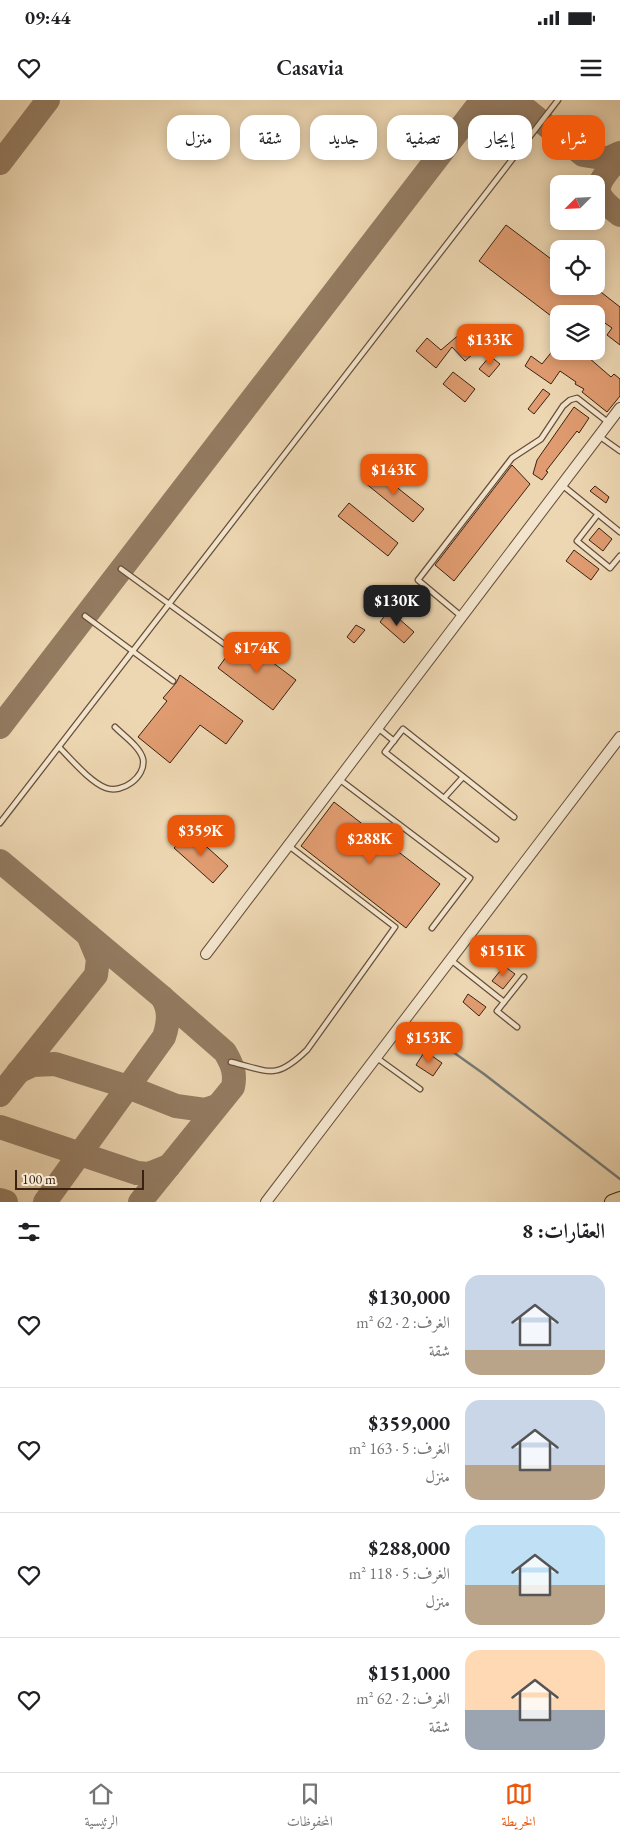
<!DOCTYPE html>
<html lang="ar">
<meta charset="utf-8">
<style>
:root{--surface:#fff;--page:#f2f2f2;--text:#202124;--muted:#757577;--line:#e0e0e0;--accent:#ea580c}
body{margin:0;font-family:"EB Garamond",Amiri,serif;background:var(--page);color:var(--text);direction:rtl;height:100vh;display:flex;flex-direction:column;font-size:19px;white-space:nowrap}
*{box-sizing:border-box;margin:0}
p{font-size:16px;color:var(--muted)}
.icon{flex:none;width:28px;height:28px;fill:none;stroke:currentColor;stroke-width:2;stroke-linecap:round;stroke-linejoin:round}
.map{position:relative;height:1102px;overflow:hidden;direction:ltr}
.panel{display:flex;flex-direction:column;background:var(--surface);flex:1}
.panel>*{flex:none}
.hud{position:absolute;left:15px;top:15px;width:590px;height:45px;direction:rtl;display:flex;gap:10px}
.needle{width:32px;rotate:246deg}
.buttons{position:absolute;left:550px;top:75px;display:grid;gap:10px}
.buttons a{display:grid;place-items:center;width:55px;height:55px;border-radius:10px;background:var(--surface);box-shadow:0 2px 12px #0003;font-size:25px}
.scale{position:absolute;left:15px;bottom:12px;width:129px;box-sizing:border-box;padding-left:5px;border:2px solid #3a2212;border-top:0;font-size:14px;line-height:18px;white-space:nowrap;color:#3a2212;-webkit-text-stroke:4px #f3e5cd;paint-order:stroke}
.price{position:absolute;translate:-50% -42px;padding:0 11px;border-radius:10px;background:var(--accent);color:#fff;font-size:16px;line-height:32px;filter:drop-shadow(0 1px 2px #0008)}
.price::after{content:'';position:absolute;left:50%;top:30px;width:15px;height:11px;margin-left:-8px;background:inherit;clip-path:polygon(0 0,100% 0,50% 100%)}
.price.selected{background:#222;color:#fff}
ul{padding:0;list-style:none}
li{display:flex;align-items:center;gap:15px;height:125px;padding:0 15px}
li+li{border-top:1px solid var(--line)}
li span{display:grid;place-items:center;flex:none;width:140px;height:100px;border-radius:15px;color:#555}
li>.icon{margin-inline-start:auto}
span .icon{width:60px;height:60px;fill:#fffc;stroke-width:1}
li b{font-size:21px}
h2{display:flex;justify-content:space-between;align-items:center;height:60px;padding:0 15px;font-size:21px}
.chip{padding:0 18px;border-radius:15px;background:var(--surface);box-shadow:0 2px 12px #0003;font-size:18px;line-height:45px}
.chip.selected{background:var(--accent);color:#fff}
.status{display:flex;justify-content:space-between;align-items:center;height:35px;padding:0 25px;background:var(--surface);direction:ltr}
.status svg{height:14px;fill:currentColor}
header{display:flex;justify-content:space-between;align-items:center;height:65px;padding:0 15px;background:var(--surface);font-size:22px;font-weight:600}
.dock{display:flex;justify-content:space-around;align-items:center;height:70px;border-top:1px solid var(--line);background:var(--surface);font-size:14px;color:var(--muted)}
.dock a{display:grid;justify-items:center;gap:2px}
.dock .selected{color:var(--accent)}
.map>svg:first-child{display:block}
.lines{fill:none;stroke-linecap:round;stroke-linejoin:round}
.stream{stroke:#777b76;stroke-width:2.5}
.taxiway{stroke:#947c62;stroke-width:24}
.building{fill:#e09c70;stroke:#3a2212}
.service-casing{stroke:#674f3a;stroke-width:7}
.tertiary-casing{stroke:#674f3a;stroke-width:12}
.primary-casing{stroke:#3a2212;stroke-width:16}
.service{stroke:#f3e5cd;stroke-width:4.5}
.tertiary{stroke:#f3e5cd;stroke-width:10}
.primary{stroke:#edd7b2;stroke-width:14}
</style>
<div class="status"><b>09:44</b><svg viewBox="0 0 49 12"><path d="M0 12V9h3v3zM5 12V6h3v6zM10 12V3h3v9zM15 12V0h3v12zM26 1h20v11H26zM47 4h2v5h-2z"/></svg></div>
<header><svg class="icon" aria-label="menu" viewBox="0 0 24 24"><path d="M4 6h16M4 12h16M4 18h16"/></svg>Casavia<svg class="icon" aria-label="heart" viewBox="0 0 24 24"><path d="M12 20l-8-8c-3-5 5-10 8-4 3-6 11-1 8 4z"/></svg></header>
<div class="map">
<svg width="620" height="1102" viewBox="0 0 620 1102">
<rect width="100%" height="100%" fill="#edd7b2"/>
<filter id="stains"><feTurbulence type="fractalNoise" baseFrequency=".004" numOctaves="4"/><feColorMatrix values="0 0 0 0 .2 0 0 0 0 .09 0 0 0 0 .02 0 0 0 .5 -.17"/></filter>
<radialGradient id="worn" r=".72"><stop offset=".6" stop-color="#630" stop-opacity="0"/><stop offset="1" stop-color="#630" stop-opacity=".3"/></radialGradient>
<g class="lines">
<!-- stream -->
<polyline class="stream" points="412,923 484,974 620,1079"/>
<!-- taxiway -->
<g class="taxiway">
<path d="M471 20C485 7 503 0 522 6L583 55 602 58H609L620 53"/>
<path d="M620 56C597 85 587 90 620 115"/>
<polyline points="0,63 48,0"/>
<polyline points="0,627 482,0"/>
<path d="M0 761 162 897C170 910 169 922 164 937L45 1102"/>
<polyline points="18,972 33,965 55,964 128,987 176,1006 205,1010 217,1006"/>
<polyline points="0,995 96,875 98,859 88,835"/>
<polyline points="0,1027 137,1073 149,1074 169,1066"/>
<polyline points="0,1100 6,1102"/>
<path d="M140 1102 233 987C236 973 232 964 225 952L162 897"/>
</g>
</g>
<!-- building -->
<g class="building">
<polygon points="506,125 559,165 559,186 586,186 594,192 597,189 620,207 620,245 607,235 612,228 602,221 596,228 596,214 559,214 559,222 479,161"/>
<polygon points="468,227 482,243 482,246 465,261 452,247 436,268 416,251 427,238 441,250"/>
<polygon points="554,249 567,259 572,251 581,251 611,277 614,274 620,279 620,296 607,312 582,292 584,289 575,284 576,282 560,271 551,284 525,266 531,256 542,264"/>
<polygon points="490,256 500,264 489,277 479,269"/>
<polygon points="453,272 475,289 465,302 443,284"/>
<polygon points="543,289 550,294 534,314 528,309"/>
<polygon points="574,307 589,318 579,333 577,331 546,371 548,372 542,380 533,374 537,360"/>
<polygon points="512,365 530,384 454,481 435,465"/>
<polygon points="374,369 424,409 413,422 364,382"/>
<polygon points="595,386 609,397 606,403 590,391"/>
<polygon points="349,403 398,443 388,456 338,416"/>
<polygon points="599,428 612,439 603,451 589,440"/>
<polygon points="574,450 599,469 591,480 566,461"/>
<polygon points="389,510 414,532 404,543 380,522"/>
<polygon points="356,525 365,530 354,543 347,537"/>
<polygon points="240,538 296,580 273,610 218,568"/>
<polygon points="180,575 243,621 226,644 200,625 170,663 138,637 167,601 163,598 176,583"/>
<polygon points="334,702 440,784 406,828 301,746"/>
<polygon points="189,731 228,766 213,783 174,748"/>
<polygon points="504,866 515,874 503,889 492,881"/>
<polygon points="468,894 486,907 479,916 463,902"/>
<polygon points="425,951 442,963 433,976 416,965"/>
</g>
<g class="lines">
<!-- service casing -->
<g class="service-casing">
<g id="service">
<polyline points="599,336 620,351"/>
<polyline points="562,385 620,432"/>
<polyline points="598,414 577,441 610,468 620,456"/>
<polyline points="121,469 224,544"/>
<polyline points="85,516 173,581"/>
<polyline points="461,516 418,480 512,358 541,339 563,306 570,300 577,298 609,323"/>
<polyline points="378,628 394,641"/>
<path d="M59 647C71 659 90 682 106 688 122 694 146 677 143 659 140 647 124 636 115 627"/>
<polyline points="339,679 470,778 432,828"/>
<polyline points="444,698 463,677"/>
<polyline points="0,723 558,0"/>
<polyline points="496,739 385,652 403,629 514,717"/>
<polyline points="451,860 504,902"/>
<polyline points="517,927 497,911 524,877"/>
<polyline points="377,958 420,989"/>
<path d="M231 962C269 971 275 981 307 950L395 827 289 746"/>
</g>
</g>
<!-- tertiary casing -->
<g class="tertiary-casing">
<g id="tertiary">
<polyline points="206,854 620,308"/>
<polyline points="266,1102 620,637"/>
</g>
</g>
<!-- primary casing -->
<g class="primary-casing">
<polyline id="primary" points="612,1102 620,1099"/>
</g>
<!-- service -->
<use href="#service" class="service"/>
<!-- tertiary -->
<use href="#tertiary" class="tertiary"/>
<!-- primary -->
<use href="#primary" class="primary"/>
</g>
<rect width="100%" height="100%" filter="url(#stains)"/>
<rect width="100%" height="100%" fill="url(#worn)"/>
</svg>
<div class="buttons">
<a><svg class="needle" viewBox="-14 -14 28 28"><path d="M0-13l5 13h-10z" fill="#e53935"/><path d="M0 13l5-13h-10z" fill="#757577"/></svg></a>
<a><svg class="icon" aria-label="locate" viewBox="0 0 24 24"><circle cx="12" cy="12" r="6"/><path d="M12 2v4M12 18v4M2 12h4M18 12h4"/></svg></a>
<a><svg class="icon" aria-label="layers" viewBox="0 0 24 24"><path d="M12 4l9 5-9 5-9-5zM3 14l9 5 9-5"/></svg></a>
</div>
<div class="scale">100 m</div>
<b class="price" style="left:490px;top:266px">$133K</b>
<b class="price" style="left:394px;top:396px">$143K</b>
<b class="price selected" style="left:397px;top:527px">$130K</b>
<b class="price" style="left:257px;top:574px">$174K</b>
<b class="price" style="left:201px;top:757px">$359K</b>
<b class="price" style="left:370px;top:765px">$288K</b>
<b class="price" style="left:503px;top:877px">$151K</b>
<b class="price" style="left:429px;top:964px">$153K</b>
<div class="hud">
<a class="chip selected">شراء</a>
<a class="chip">إيجار</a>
<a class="chip">تصفية</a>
<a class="chip">جديد</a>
<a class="chip">شقة</a>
<a class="chip">منزل</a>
</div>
</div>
<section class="panel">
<h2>العقارات: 8<svg class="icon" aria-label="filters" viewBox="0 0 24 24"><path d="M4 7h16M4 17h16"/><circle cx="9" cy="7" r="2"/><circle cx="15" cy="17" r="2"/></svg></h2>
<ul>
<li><span style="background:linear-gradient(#c9d6e8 75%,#b9a48a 0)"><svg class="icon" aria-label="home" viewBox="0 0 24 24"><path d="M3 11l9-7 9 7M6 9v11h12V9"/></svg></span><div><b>$130,000</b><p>الغرف: 2 · 62 m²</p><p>شقة</p></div><svg class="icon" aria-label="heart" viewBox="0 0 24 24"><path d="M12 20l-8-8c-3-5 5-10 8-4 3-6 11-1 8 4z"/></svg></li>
<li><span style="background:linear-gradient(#c9d6e8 65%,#b9a48a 0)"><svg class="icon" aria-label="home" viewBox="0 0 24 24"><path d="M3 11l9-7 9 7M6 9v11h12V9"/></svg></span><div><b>$359,000</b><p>الغرف: 5 · 163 m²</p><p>منزل</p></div><svg class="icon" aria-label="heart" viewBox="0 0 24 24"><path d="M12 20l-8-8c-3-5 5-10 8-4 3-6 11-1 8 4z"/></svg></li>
<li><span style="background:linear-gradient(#bfe0f5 60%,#b9a48a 0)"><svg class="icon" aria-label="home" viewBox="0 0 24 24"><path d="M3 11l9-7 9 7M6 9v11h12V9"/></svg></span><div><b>$288,000</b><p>الغرف: 5 · 118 m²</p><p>منزل</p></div><svg class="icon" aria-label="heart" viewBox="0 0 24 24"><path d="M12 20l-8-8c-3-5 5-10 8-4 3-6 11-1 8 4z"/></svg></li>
<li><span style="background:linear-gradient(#ffd9b3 60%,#9aa5b1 0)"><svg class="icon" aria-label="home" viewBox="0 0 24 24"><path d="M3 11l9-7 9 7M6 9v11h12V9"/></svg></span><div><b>$151,000</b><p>الغرف: 2 · 62 m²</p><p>شقة</p></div><svg class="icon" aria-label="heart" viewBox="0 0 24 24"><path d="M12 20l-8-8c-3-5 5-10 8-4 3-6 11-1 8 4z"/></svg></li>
</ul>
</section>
<nav class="dock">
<a class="selected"><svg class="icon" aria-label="map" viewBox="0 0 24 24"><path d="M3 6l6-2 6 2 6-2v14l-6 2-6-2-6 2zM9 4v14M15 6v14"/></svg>الخريطة</a>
<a><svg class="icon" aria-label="saved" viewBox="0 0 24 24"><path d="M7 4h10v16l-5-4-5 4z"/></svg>المحفوظات</a>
<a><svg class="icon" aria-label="home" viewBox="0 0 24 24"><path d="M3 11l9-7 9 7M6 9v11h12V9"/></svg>الرئيسية</a>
</nav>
